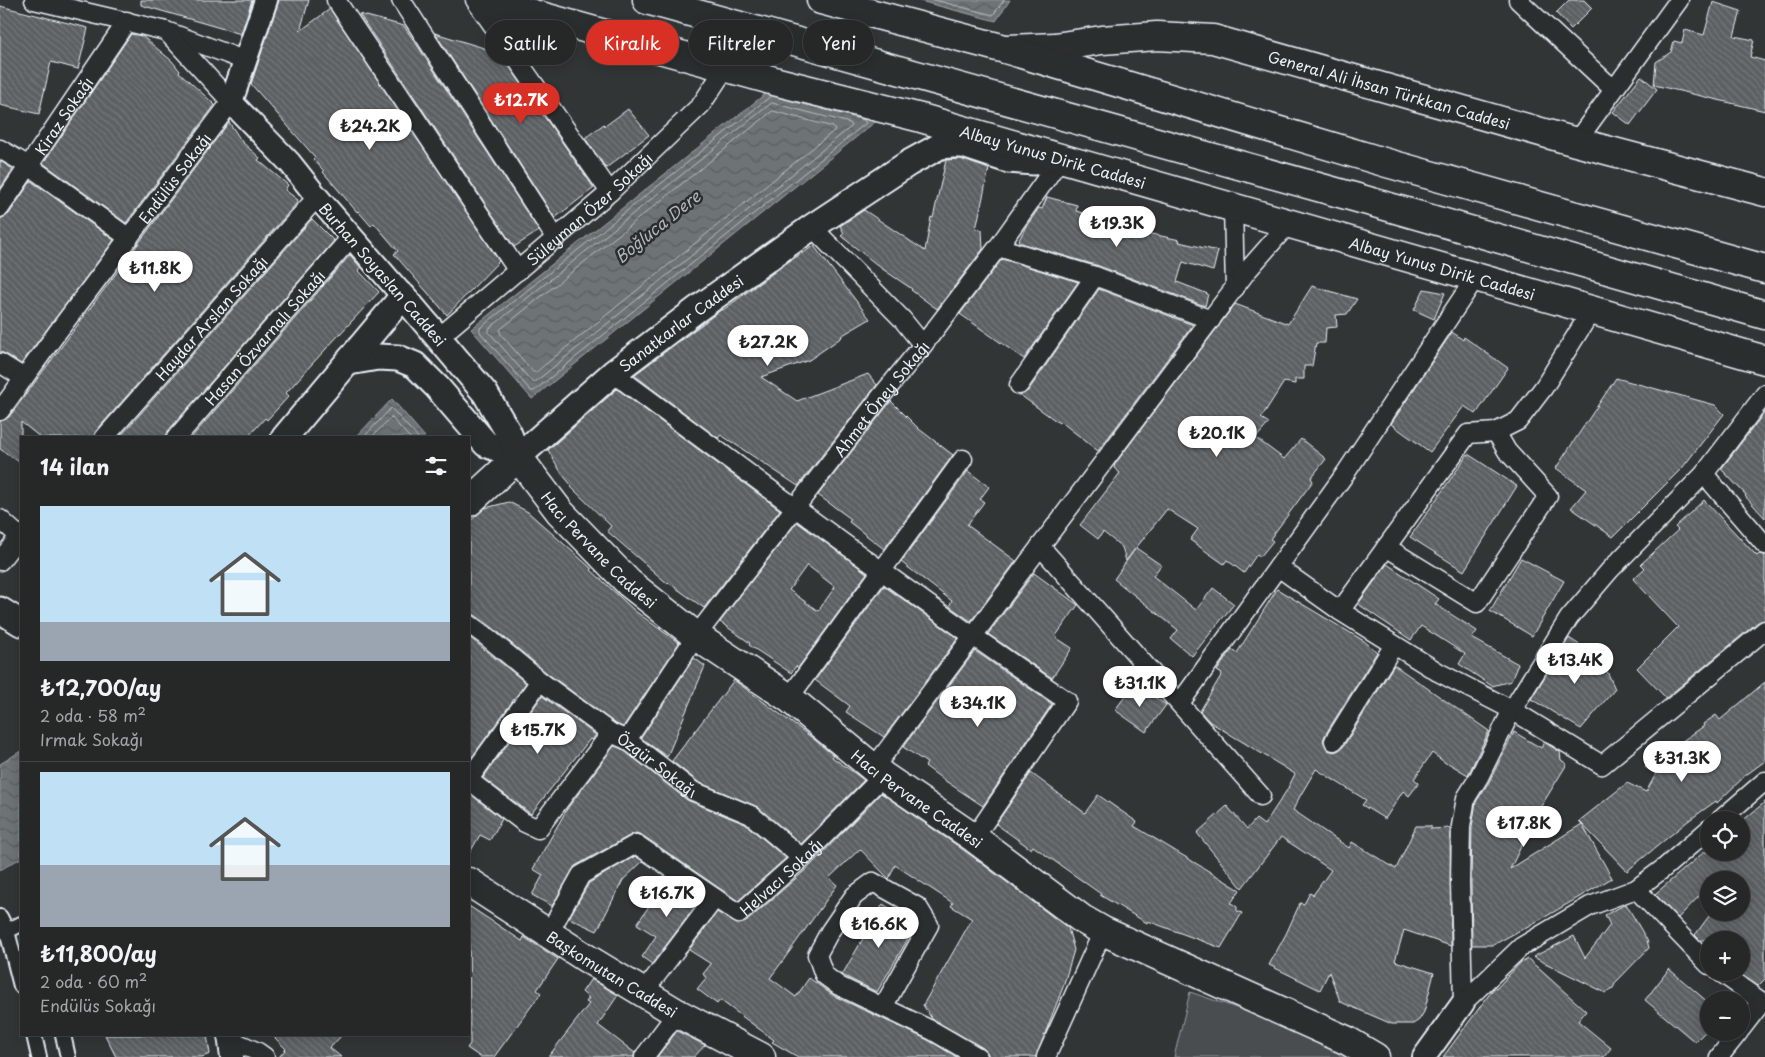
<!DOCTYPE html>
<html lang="tr">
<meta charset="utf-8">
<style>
:root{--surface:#262828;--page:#323434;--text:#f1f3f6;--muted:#a4a6a8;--line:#424445;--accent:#d93025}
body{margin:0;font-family:"Playpen Sans",sans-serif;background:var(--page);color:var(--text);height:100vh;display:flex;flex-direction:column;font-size:19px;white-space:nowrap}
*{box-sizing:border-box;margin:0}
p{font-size:16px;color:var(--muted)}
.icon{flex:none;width:28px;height:28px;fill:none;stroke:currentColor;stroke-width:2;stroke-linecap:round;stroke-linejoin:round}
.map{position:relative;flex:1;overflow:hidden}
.sheet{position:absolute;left:20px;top:436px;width:450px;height:600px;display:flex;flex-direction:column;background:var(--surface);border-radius:0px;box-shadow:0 2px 12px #0003,0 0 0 1px var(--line)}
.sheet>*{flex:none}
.banner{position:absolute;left:485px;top:20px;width:475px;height:45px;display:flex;gap:10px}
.fabs{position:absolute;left:1700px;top:811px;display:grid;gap:10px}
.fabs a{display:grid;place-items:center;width:50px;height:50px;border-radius:50%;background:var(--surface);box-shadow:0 2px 12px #0003,0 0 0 1px var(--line);font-size:25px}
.price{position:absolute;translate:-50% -42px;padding:0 11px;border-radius:18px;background:#fff;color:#222;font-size:16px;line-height:32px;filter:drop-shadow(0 1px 2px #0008)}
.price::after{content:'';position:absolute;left:50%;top:30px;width:15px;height:11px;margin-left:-8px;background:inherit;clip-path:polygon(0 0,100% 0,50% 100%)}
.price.selected{background:var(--accent);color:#fff}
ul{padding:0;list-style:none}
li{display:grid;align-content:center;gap:10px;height:265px;padding:0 20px}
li+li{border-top:1px solid var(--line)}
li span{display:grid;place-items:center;height:155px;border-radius:0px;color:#555}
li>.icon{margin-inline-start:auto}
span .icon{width:90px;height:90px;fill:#fffc;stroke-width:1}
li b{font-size:21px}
h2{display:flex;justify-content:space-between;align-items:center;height:60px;padding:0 20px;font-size:21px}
.chip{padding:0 18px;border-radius:22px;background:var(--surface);box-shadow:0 2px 12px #0003,0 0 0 1px var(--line);font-size:18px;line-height:45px}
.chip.selected{background:var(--accent);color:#fff}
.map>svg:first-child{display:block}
.green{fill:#494d4f;stroke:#989fa4}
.water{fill:url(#water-waves);stroke:#9fa5aa}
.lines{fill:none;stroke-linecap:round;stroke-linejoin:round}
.shore{stroke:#b7bfc4;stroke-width:1}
.building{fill:url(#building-back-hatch);stroke:#e8f1f8;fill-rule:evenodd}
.pedestrian-casing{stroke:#e8f1f8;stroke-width:18}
.minor-casing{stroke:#e8f1f8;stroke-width:21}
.tertiary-casing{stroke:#e8f1f8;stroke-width:26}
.secondary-casing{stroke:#e8f1f8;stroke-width:29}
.primary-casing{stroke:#e8f1f8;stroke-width:31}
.trunk-casing{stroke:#e8f1f8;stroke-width:31}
.pedestrian{stroke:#2a2d2e;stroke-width:14}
.minor{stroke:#2a2d2e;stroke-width:18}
.tertiary{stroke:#2a2d2e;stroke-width:22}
.secondary{stroke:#2a2d2e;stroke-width:25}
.primary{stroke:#2a2d2e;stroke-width:28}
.trunk{stroke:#2a2d2e;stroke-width:28}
.labels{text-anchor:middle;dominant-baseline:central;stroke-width:5;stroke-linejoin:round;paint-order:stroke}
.street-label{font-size:15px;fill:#e8f1f8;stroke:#2a2d2e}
.water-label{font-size:16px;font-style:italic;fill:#b1b8be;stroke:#2a2d2e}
</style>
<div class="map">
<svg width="1765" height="1057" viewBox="0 0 1765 1057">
<defs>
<pattern id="water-waves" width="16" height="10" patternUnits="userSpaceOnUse" patternTransform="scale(1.25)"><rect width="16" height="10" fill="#6e7376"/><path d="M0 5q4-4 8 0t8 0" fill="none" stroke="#5a5e60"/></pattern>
<pattern id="building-back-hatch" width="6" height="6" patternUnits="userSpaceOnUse" patternTransform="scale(1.25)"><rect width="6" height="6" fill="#5c6063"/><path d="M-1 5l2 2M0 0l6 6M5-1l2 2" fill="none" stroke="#73777a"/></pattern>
</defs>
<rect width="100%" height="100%" fill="#323536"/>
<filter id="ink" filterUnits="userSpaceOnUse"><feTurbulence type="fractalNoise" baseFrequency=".02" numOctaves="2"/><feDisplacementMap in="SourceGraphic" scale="10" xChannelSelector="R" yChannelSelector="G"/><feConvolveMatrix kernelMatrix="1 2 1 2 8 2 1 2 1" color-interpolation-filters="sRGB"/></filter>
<g filter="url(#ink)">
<!-- green -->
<polygon class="green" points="1190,992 1324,1038 1357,1057 1174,1057"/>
<!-- water -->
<g class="water">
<polygon points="916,0 1010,0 996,21"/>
<polygon points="770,90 880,118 532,399 471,329"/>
<polygon points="392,399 425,437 356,437"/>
<polygon points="21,751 21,858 0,870 0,764"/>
</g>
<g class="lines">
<!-- shore -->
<g class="shore">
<polyline points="934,0 993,15 1004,0"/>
<polyline points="771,96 480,328 480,332 531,391 534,391 866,123 864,120 782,98"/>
<polygon points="772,103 850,123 852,126 535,382 532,382 489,332 489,329"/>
<polygon points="773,111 833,127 835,130 536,372 533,372 500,333 500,330"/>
<polyline points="363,438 391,408 418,438"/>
<polyline points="371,438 391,417 410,438"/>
</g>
</g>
<!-- building -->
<g class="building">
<polygon points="141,0 252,0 241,34 141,5"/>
<polygon points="279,0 309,0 300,31 330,9 499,261 447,315 394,254 398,251 374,223 371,226 358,211 357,212 323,172 324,171 313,159 315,157 251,84"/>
<polygon points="1569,0 1584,0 1592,8 1571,29 1556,13"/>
<polygon points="1713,2 1741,11 1734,36 1754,40 1750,57 1765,61 1765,111 1654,85 1656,62 1671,52 1674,41 1682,43 1685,30 1704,35"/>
<polygon points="0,6 88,28 78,69 51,62 39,114 0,105"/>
<polygon points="359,14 404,26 419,48 539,231 514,247"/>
<polygon points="435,33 500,53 594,188 555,218"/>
<polygon points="131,34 142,36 172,61 180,71 179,72 215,105 126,223 43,163"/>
<polygon points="1641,76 1657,89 1630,125 1613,112"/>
<polygon points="628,109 649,135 606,168 585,138 604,124 605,126"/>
<polygon points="229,122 242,142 260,158 258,160 288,185 285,190 298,200 296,204 96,431 94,438 41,438 21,422 21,463 0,449 0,421 9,417"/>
<polygon points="961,159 989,169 976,229 982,230 983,249 937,309 911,290 912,289 881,268 841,236 844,233 840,226 864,210 925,251 931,217 933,218 946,160"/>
<polygon points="0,161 13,169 0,189"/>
<polygon points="31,181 114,240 21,364 6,354 0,352 0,219 9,214"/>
<polygon points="1047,197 1077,205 1076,211 1142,232 1180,240 1179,242 1218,251 1213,271 1183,262 1177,282 1208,294 1205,306 1099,266 1018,242 1025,228 1039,208 1042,209"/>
<polygon points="312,219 334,241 168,431 166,438 119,438"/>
<polygon points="814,246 870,319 841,336 842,337 809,360 761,377 797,401 868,374 877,385 798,486 721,435 718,438 634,375 705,322 722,309 723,310 788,262"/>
<polygon points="350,255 361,268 358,270 379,292 311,365 286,393 289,396 267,420 265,418 247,438 191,438"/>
<polygon points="1002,259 1078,282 1024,359 960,314"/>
<polygon points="1312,286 1357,299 1347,314 1336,315 1337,327 1326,328 1325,343 1316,343 1312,366 1304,366 1304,379 1295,379 1295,384 1284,382 1261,418 1269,423 1256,438 1284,459 1301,439 1326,459 1311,478 1313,481 1270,539 1273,541 1260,557 1257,554 1244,573 1227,560 1224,564 1190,540 1198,529 1167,509 1136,548 1161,565 1153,576 1196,610 1213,588 1234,604 1192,656 1171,639 1178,630 1114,579 1135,549 1126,561 1122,547 1103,532 1098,539 1080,525 1120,473 1114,468 1115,464 1235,304 1288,324"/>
<polygon points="1099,289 1193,325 1098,451 1060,421 1059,423 1020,395 1028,391"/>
<polygon points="1424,289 1445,293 1434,319 1414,310"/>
<polygon points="1452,332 1463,340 1464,337 1508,368 1476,414 1464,406 1430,452 1391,424"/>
<polygon points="1616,378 1715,405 1724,414 1683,467 1613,537 1571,508 1586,490 1556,468"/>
<polygon points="617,389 780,510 704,608 669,583 668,584 607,531 611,526 571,487 572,486 562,474 548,450"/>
<polygon points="891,401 919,429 953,455 884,549 849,522 851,519 818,495"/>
<polygon points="1765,412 1765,518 1745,496 1746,495 1721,469"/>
<polygon points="1468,454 1517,486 1464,571 1410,537"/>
<polygon points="968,471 989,487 980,499 984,502 967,525 1016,561 971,621 949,606 952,601 901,562"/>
<polygon points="1704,500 1757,556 1759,554 1765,555 1765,620 1758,622 1666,698 1637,668 1678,627 1633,579 1645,568 1641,564 1678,530 1675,527"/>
<polygon points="509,502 528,512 592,569 591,570 635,611 679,643 623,727 616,724 547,673 493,628 475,615 469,614 469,522 485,508"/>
<path d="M797 522 867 573 798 668 796 666 791 673 749 645 750 643 720 622ZM807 565 835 587 818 611 789 590Z"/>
<polygon points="1521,558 1564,581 1532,636 1490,611"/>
<polygon points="1387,564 1439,599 1435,604 1477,631 1472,638 1518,664 1511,681 1492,686 1459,664 1465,654 1421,626 1411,640 1358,604"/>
<polygon points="1034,573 1078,605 1055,637 1072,648 1052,678 988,634"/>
<polygon points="884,586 958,638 884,737 846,712 850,706 815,680"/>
<polygon points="1277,589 1364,641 1377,652 1325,735 1323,741 1328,750 1334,752 1339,750 1343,747 1394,665 1489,731 1468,775 1448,763 1447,764 1432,753 1414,779 1419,783 1409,796 1403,791 1385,819 1362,805 1366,800 1316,769 1300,796 1293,810 1349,848 1352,842 1396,869 1416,826 1431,826 1431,829 1450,828 1451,946 1404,930 1395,961 1434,973 1424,1012 1419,1020 1413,1024 1392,1024 1343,1003 1340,1001 1329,972 1320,990 1269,965 1286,934 1300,903 1304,904 1310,893 1313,895 1331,870 1281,837 1242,888 1197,833 1227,806 1247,829 1256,819 1264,825 1287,790 1295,774 1210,722 1200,711 1222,674 1217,671 1225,659 1232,650 1237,653"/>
<polygon points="469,637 526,683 469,761"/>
<polygon points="1569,638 1602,660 1615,689 1581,729 1531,699"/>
<polygon points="975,651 1052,704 983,806 941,778 925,766 927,763 903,747"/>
<polygon points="694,658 705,666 667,757 641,738"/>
<polygon points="734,680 815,740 833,755 832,757 864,780 801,844 758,807 698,782 672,761"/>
<polygon points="1765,682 1765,761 1746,775 1717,803 1716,801 1688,821 1627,871 1579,821 1627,783 1646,792 1656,774 1645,767 1704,726 1703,724 1716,715 1720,720"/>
<polygon points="1135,683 1166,705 1146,732 1115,710"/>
<polygon points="542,696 596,735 592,740 590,739 531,814 483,778"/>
<polygon points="1514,732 1541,748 1544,742 1560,752 1561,760 1567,764 1540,808 1510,869 1582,824 1612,878 1545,917 1493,945 1472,945 1471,883 1472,827 1476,802 1489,782"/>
<polygon points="614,746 622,749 687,800 745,824 786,858 738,901 642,835 636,833 631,835 575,866 552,906 532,895 543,875 533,869 567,809"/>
<polygon points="1031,773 1085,813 1098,795 1137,822 1134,826 1240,890 1231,903 1237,907 1237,911 1242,913 1221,948 1148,921 1147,923 1100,895 1101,894 1033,846 1031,849 996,824"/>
<polygon points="469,793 502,819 490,840 480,835 469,854"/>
<polygon points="881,793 965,851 1068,928 1074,950 1063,987 1036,1057 989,1057 987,1052 983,1048 932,1019 923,1005 972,919 951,906 953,903 895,865 889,879 860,849 829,878 837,885 782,962 770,978 796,997 809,978 834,996 928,1040 957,1057 798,1057 772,1042 774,1040 720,1000 717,1004 697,989 706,978 703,974 711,964 689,950 717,912 737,924 746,922 810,866"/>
<polygon points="1765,802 1765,979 1758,986 1741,974 1741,940 1700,940 1695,935 1712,912 1741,912 1741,880 1709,880 1709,886 1678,918 1655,894 1704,852 1741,852 1741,822"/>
<polygon points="635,856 643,861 623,880 597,931 569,918 589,883"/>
<polygon points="672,882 700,900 652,964 642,957 656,936 637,924 651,903 655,905"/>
<polygon points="883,904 916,925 877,992 842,975"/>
<polygon points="1626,904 1647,940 1649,948 1616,982 1613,988 1606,993 1533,957 1574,936 1585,958 1610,925 1605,915"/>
<polygon points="469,906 522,941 524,937 558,959 537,990 541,993 494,1057 480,1057 467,1048 470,1044"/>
<polygon points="1528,959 1586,1011 1578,1021 1611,1048 1604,1057 1443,1057 1494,988 1496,989 1522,961 1523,962"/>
<polygon points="1669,969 1709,1003 1709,1028 1695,1042 1645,1000"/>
<polygon points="591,979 618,995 598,1025 635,1053 634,1057 548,1057 589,1004 586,1002 589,998 582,992"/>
<polygon points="677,1031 705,1045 694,1057 657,1057"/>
<polygon points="105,1035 207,1035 210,1054 202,1057 116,1057"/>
<polygon points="272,1035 342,1035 330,1048 341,1057 279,1057 286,1049"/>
</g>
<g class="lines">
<!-- pedestrian casing -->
<g class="pedestrian-casing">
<g id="pedestrian">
<polyline points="0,917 7,931 21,986"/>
<polyline points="7,931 21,924"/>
<polyline points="34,1035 39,1057"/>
<polyline points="63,1035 68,1057"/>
</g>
</g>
<!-- minor casing -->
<g class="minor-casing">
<g id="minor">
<polyline points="34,0 166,31 246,61"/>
<polyline points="336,0 518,271"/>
<polyline points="401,0 555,237"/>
<polyline points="475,0 610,192"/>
<polyline points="1518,0 1613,89"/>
<polyline points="1576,142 1679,0"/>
<polyline points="0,149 29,166 129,238"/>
<polyline points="1233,207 1235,288"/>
<path id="s1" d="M0 208 127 21"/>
<polyline points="812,227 902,319 923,345"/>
<polyline points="998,247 1095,276 1211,320"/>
<path id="s2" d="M438 338 610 192 701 105 726 67"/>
<polyline points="0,363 24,378"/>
<path d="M613 373C763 484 912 596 1067 701L974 838"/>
<polyline points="1019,385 1095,276"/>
<path id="s3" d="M0 411 59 330 231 102 166 31"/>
<path id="s4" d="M104 438 317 197"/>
<path id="s5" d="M176 438 352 236"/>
<polyline points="1704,474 1765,545"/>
<polyline points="0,519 21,538"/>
<polyline points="1040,546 1261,796"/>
<polyline points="1386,547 1477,603 1548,496 1507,451 1496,432"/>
<polyline points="0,561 21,534"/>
<polyline points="1278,567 1340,611 1438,672 1512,710 1602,765 1765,630"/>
<polyline points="1340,611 1468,434 1496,432 1518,421 1544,387 1592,310"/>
<path id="s6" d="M469 624 487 637 540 681 611 733 627 740 693 791 751 815 802 858"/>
<polyline points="789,698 963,459"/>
<polyline points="1180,703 1345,474 1476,277"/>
<path id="s7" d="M627 740 696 636 879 399 923 345 998 247 1061 158"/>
<polyline points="1334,741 1394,645"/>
<polyline points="873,769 1247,271 1289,223"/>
<polyline points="469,779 540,681"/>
<polyline points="469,780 523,822 538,829 611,733"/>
<polyline points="1720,820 1765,781"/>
<polyline points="1636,889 1709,965"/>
<polyline points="549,933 581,875 636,844 715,898"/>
<polyline points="1720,972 1762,1002"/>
<path id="s8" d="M643 993 715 898 739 914 802 858 883 776"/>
<polyline points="1463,1003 1460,883 1461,826 1466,798 1479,777 1512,710 1569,618 1610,570 1704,474 1765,394"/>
<polyline points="1463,1003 1521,947 1590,906 1636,889 1664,868 1709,829"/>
<polyline points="883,1007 929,925 918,907 873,882 854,896 830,931 817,955 824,975 839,986 933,1031 978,1057"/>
<polyline points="1741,1029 1762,1002 1765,1003"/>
<polyline points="229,1039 258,1052 265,1057"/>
<polyline points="644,1057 677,1013"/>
<polyline points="1046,1057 1103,931"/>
<polyline points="1719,1057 1739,1032"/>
</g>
</g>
<!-- tertiary casing -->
<g class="tertiary-casing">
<g id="tertiary">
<polyline points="266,0 231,102 290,163 317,197 403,296"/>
<polyline points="229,1035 232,1057"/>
<polyline points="1424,1057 1463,1003"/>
</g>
</g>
<!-- secondary casing -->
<g class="secondary-casing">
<g id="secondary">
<polyline points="349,362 378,357 398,358 415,365 437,387 486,444 518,457"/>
<polyline points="284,438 403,296 485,393 508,432 518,457"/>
<path id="s9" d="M518 457 613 373 696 310 812 227 909 163 940 146 951 145H963L1008 160 1034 162 1054 159"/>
<polyline points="0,610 21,623"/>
</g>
</g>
<!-- primary casing -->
<g class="primary-casing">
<g id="primary">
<path id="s10" d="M483 0 778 82 921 118 1765 360"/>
<path id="s11" d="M1009 49 1055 47 1102 40 1157 36 1213 39 1576 142 1765 192"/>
<path id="s12" d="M469 502 518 457 560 512 629 583 696 636 789 698 883 776 974 838 1082 919 1103 931 1348 1041 1375 1057"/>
<path id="s13" d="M469 882 586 958 677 1013 761 1057"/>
</g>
</g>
<!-- trunk casing -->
<g class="trunk-casing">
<g id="trunk">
<polyline points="647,0 1361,199 1765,315"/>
<polyline points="821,0 1005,49 1387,163 1765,269"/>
</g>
</g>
<!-- pedestrian -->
<use href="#pedestrian" class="pedestrian"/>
<!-- minor -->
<use href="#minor" class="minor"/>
<!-- tertiary -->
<use href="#tertiary" class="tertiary"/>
<!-- secondary -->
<use href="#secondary" class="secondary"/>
<!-- primary -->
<use href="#primary" class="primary"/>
<!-- trunk -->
<use href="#trunk" class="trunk"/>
</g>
</g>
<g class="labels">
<!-- street labels -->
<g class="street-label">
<text stroke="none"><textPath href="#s11" startOffset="388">General Ali İhsan Türkkan Caddesi</textPath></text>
<text stroke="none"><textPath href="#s1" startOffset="112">Kiraz Sokağı</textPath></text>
<text stroke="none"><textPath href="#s10" startOffset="591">Albay Yunus Dirik Caddesi</textPath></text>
<text stroke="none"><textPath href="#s3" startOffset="291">Endülüs Sokağı</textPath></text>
<text stroke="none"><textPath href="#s2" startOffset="199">Süleyman Özer Sokağı</textPath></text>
<text stroke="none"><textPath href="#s10" startOffset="996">Albay Yunus Dirik Caddesi</textPath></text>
<text transform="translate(383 274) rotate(49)">Burhan Soyaslan Caddesi</text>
<text stroke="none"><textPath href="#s4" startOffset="161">Haydar Arslan Sokağı</textPath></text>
<text stroke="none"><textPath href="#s9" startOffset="211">Sanatkarlar Caddesi</textPath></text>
<text stroke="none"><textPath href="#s5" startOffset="134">Hasan Özvarnalı Sokağı</textPath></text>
<text stroke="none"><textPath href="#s7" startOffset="426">Ahmet Öney Sokağı</textPath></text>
<text stroke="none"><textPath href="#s12" startOffset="190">Hacı Pervane Caddesi</textPath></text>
<text stroke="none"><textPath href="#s6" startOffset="235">Özgür Sokağı</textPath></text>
<text stroke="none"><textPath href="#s12" startOffset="595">Hacı Pervane Caddesi</textPath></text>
<text stroke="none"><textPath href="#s8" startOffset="204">Helvacı Sokağı</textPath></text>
<text stroke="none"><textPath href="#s13" startOffset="170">Başkomutan Caddesi</textPath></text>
</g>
<!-- water labels -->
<g class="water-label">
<text transform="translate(657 226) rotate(-39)">Boğluca Dere</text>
</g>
</g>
</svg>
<div class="fabs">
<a><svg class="icon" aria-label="locate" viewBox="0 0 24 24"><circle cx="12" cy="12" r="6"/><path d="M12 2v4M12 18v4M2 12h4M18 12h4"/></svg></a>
<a><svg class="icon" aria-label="layers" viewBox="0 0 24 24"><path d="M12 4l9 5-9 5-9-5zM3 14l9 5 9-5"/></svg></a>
<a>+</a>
<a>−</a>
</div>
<b class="price selected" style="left:521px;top:125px">₺12.7K</b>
<b class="price" style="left:370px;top:151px">₺24.2K</b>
<b class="price" style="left:1117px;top:248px">₺19.3K</b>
<b class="price" style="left:155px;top:293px">₺11.8K</b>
<b class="price" style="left:768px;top:367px">₺27.2K</b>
<b class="price" style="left:1217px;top:458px">₺20.1K</b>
<b class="price" style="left:1575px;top:685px">₺13.4K</b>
<b class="price" style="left:1140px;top:708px">₺31.1K</b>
<b class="price" style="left:978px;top:728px">₺34.1K</b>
<b class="price" style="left:538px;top:755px">₺15.7K</b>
<b class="price" style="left:1682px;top:783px">₺31.3K</b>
<b class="price" style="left:1524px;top:848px">₺17.8K</b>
<b class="price" style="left:667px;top:918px">₺16.7K</b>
<b class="price" style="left:879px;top:949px">₺16.6K</b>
<div class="banner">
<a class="chip">Satılık</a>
<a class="chip selected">Kiralık</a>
<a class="chip">Filtreler</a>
<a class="chip">Yeni</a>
</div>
<section class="sheet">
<h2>14 ilan<svg class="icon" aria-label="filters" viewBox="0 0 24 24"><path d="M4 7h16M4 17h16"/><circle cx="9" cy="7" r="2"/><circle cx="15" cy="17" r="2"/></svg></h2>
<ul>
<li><span style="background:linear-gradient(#bfe0f5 75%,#9aa5b1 0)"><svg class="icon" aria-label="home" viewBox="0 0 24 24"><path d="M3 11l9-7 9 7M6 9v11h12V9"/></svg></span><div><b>₺12,700/ay</b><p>2 oda · 58 m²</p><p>Irmak Sokağı</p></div></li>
<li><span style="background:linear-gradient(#bfe0f5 60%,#9aa5b1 0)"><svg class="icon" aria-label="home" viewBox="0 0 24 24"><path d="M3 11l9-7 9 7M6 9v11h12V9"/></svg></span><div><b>₺11,800/ay</b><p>2 oda · 60 m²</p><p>Endülüs Sokağı</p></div></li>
</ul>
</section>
</div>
